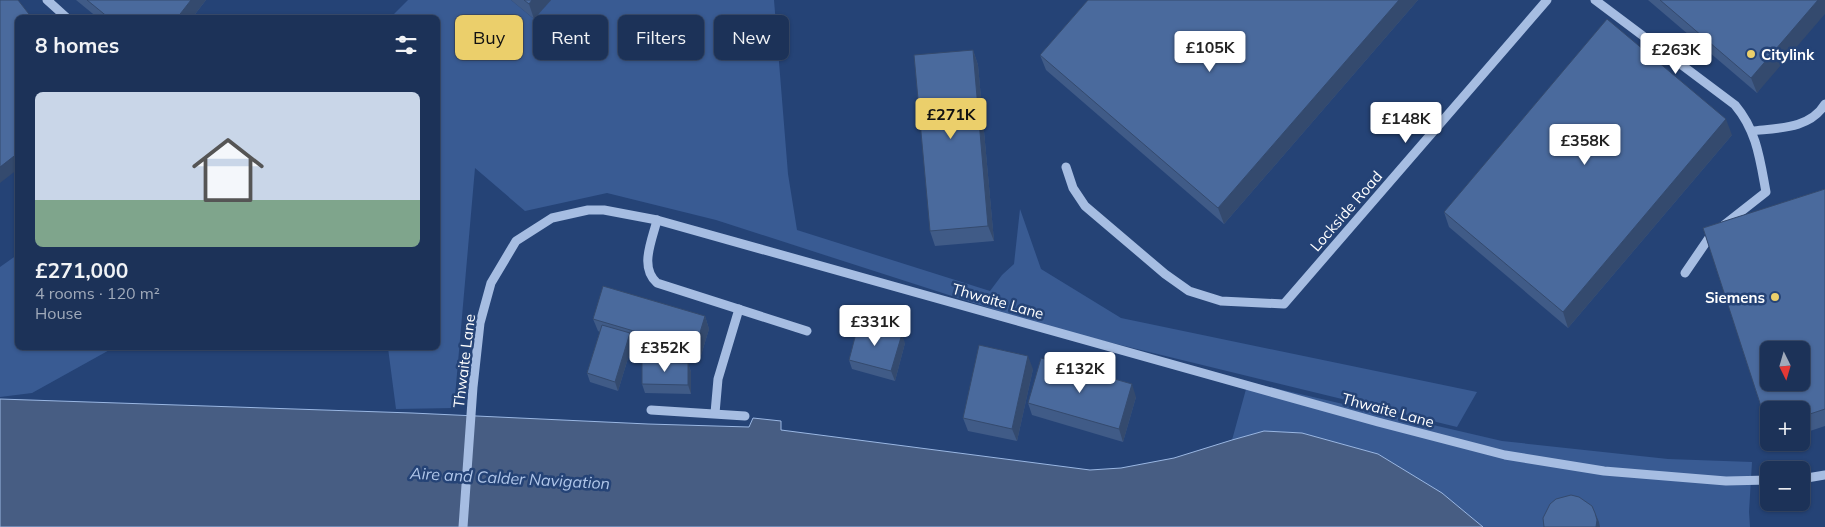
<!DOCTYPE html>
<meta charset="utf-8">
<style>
:root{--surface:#1c3258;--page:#293e61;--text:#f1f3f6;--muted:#a0aaba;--line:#3a4d6e;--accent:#ebcf6b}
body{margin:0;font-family:Mulish,sans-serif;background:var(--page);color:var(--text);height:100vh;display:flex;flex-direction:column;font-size:19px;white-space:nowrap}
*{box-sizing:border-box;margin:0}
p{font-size:16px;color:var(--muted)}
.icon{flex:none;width:28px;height:28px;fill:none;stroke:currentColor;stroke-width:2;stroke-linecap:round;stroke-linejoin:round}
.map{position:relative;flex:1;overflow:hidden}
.details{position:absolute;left:15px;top:15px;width:425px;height:335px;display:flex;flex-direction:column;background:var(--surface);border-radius:8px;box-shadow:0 1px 4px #0004,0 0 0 1px var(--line)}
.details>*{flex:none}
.banner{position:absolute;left:455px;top:15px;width:475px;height:45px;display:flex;gap:10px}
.needle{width:32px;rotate:175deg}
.tools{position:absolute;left:1760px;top:341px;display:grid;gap:10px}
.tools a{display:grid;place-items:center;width:50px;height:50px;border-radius:8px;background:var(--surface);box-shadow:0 1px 4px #0004,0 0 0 1px var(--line);font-size:25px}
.price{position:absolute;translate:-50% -42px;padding:0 11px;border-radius:5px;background:#fff;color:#222;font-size:16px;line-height:32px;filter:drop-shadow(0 1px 2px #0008)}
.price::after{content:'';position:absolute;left:50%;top:30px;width:15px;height:11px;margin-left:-8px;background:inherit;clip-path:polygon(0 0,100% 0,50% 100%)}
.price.selected{background:var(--accent);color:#111}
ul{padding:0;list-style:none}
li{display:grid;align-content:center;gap:10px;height:265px;padding:0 20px}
li span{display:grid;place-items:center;height:155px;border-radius:8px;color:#555}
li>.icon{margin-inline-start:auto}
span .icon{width:90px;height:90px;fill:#fffc;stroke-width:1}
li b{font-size:21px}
h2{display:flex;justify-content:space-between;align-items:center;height:60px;padding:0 20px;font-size:21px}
.pill{padding:0 18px;border-radius:8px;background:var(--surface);box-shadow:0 1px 4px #0004,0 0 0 1px var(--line);font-size:18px;line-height:45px}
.pill.selected{background:var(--accent);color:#111}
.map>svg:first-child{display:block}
.green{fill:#395b93}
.water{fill:#475d83;stroke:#9ab7e3}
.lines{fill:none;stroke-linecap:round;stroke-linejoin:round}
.minor{stroke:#a6bde2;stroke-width:9}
.wall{fill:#405b87}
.shaded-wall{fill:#344a6e}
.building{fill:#4a6a9d;stroke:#344a6e;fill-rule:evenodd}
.poi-dot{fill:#ebcf6b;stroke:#254376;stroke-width:2}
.labels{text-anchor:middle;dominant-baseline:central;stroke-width:5;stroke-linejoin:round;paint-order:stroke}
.poi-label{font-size:15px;font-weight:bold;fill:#fff;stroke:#254376;text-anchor:start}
.street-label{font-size:15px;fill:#fff;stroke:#254376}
.water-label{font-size:16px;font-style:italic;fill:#b1c7ea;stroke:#254376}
</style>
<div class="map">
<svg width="1825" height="527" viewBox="0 0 1825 527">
<rect width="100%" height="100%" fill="#254376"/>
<!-- green -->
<g class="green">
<polygon points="408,0 511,0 534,19 551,0 774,0 788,174 797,230 990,291 1002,275 1014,264 1020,209 1041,269 1121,318 1477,392 1457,427 1051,328 716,220 607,193 525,211 475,168 454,408 396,409 388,348 438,348 438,18 391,17"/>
<polygon points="17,255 18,348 113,348 32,393 0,397 0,267"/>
<polygon points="1248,382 1502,441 1668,459 1752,462 1749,512 1750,527 1483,527 1442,493 1378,454 1302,433 1264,431 1232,440"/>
</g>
<!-- water -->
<polygon class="water" points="0,399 412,413 648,424 749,427 753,418 781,421 781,430 1090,470 1121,468 1174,458 1232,440 1264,431 1302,433 1378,454 1442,493 1483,527 0,527"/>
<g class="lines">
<!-- minor -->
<g class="minor">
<polyline points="47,0 67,18"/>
<path d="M1595 0 1735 105C1757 131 1760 160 1766 192L1724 225"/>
<path d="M1752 131C1778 128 1810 129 1825 104"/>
<polyline points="1066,167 1073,188 1085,206 1165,274 1189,291 1221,301 1284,304 1547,0"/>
<path d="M657 220C652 241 639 267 657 283L807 331"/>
<polyline points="1685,273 1713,232"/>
<polyline points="651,410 745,416"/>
<polyline points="715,413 718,379 739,309"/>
<polyline points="1801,479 1825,475"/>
<polyline points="463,527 473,387 480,323 491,283 516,241 552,218 588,210 604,210 657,220 1378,422 1505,455 1604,471 1726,481 1769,480"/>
</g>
</g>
<!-- wall -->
<g class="wall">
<polygon points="76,0 206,0 192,18 98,18"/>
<polygon points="511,0 551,0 534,19"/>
<polygon points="1088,0 1418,0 1224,224 1046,70 1040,55"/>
<polygon points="1648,0 1825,0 1757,93"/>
<polygon points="973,50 978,65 994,241 935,246 930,231"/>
<polygon points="1732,135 1568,328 1449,227 1444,212"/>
<polygon points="1825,189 1825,426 1801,434 1801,410 1769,410 1769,429 1703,228"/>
<polygon points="705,316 709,329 699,362 633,342 618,391 590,382 587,373 600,332 598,331 593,319"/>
<polygon points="905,343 895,381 852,369 849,360"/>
<polygon points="688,363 691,372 691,394 645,393 642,384"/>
<polygon points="1033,369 1017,441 968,431 963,418"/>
<polygon points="1136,397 1123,442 1032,415 1028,403"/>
</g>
<!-- shaded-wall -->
<g class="shaded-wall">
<polygon points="191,0 206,0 192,18 177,18"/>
<polygon points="532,0 551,0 534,19 529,4"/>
<polygon points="1399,0 1418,0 1224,224 1218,208"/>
<polygon points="1818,0 1825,0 1825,14 1757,93 1751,78"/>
<polygon points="973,50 978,65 994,241 988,226"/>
<polygon points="1726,119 1732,135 1568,328 1563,312"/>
<polygon points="18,153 18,169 0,183 0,167"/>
<polygon points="705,316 709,329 699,362 695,349"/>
<polygon points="630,333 633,342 618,391 615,382"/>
<polygon points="902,334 905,343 895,381 891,371"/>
<polygon points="1028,356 1033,369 1017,441 1012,429"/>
<polygon points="688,363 691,372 691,394 688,385"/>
<polygon points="1132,384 1136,397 1123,442 1119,429"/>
<polygon points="1595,513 1599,522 1600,527 1596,527"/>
</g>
<!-- building -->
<g class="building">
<polygon points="0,0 18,0 32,18 18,18 18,153 0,167"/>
<polygon points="87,0 191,0 177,18 109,18"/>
<polygon points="524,0 532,0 529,4"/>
<polygon points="1088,0 1399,0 1218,208 1040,55"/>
<polygon points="1660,0 1818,0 1751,78"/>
<polygon points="1607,19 1726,119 1563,312 1444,212"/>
<polygon points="973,50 988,226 930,231 914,55"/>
<path d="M1825 189V409L1801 417V410H1769V427L1768 428 1703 228ZM1769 350H1801V382H1769Z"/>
<polygon points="603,286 705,316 695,349 593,319"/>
<polygon points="859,322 902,334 891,371 849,360"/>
<polygon points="602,325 630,333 615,382 587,373"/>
<polygon points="979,345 1028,356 1012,429 963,418"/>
<polygon points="1041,358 1132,384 1119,429 1028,403"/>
<polygon points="642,362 688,363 688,385 642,384"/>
<polygon points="1571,495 1579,497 1592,506 1595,513 1597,520 1596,527 1544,527 1543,518 1550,504 1556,499"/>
</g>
<!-- markers -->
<g class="poi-dot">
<circle cx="1751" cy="54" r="5"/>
<circle cx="1775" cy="297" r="5"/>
</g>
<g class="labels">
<!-- poi labels -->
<g class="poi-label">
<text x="1761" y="54">Citylink</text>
<text x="1765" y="297" text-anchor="end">Siemens</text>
</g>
<!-- street labels -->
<g class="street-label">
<text transform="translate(1346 211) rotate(-49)">Lockside Road</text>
<text transform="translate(998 301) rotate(16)">Thwaite Lane</text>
<text transform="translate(464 361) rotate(-83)">Thwaite Lane</text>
<text transform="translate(1388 410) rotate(15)">Thwaite Lane</text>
</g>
<!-- water labels -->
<g class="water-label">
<text transform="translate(510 478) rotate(3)">Aire and Calder Navigation</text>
</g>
</g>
</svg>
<div class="tools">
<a><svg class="needle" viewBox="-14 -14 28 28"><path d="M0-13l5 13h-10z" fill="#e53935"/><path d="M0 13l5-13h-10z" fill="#a0aaba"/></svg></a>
<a>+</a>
<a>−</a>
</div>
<b class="price" style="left:1210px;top:73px">£105K</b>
<b class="price" style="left:1676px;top:75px">£263K</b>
<b class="price selected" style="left:951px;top:140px">£271K</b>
<b class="price" style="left:1406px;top:144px">£148K</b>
<b class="price" style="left:1585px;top:166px">£358K</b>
<b class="price" style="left:875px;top:347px">£331K</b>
<b class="price" style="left:665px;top:373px">£352K</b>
<b class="price" style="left:1080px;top:394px">£132K</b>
<div class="banner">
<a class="pill selected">Buy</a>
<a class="pill">Rent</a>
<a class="pill">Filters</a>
<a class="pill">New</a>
</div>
<section class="details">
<h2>8 homes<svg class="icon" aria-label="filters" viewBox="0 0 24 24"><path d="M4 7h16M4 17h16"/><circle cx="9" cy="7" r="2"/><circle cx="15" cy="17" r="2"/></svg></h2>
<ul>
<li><span style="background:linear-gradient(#c9d6e8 70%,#7fa58c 0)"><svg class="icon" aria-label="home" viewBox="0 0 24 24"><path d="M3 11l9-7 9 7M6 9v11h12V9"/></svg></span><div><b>£271,000</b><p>4 rooms · 120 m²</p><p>House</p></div></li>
</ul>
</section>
</div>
